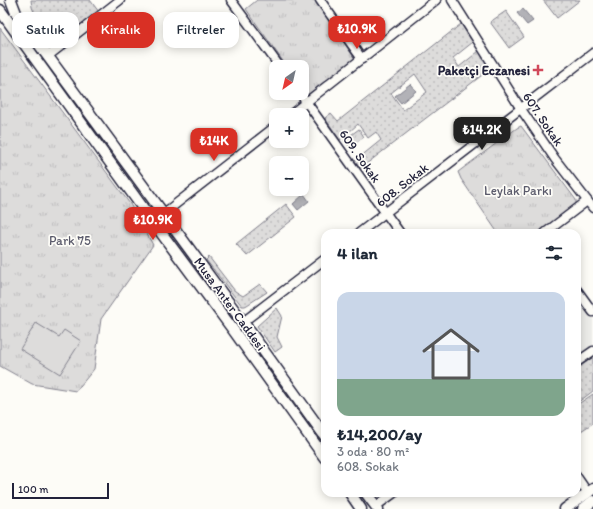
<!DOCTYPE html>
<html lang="tr">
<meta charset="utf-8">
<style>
:root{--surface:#fff;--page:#f2f2f3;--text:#1f2937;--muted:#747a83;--accent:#d93025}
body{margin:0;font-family:Itim,sans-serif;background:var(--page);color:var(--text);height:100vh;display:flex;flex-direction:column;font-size:15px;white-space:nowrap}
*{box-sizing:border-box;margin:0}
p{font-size:13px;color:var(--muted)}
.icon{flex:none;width:22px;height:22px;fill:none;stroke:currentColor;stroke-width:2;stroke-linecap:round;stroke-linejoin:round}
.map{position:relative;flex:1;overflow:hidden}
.panel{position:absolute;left:321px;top:229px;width:260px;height:268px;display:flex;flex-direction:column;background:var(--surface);border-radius:12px;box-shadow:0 2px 10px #0003}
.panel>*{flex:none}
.hud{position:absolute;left:12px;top:12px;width:249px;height:36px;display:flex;gap:8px}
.needle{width:26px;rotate:214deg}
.fabs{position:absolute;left:269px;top:60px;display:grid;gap:8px}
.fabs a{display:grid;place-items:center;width:40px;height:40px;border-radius:8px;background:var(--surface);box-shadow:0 2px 10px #0003;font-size:20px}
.scale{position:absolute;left:12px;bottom:10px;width:97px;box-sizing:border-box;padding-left:4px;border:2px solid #22223b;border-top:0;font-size:11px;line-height:14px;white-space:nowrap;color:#22223b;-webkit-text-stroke:3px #fdfcf7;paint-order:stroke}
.price{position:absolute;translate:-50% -34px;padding:0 9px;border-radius:8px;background:var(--accent);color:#fff;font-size:13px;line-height:26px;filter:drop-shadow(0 1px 2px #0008)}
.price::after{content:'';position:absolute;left:50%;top:24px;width:12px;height:9px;margin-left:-6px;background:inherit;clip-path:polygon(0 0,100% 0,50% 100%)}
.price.active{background:#222;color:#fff}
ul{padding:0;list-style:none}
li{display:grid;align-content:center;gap:8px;height:212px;padding:0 16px}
li span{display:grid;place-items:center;height:124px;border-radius:12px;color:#555}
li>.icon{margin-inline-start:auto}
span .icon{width:72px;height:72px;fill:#fffc;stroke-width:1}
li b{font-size:17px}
h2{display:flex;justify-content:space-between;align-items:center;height:48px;padding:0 16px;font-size:17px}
.pill{padding:0 14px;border-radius:12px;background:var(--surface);box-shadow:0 2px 10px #0003;font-size:14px;line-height:36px}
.pill.active{background:var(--accent);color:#fff}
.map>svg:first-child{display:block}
.built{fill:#ecece9}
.grass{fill:url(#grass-dots);stroke:#807f8b;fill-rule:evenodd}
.park{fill:url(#park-tufts);stroke:#807f8b}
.pitch{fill:#dddcdb;stroke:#807f8b}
.water{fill:#b2b2b7;stroke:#787885}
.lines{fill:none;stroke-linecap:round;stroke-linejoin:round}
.minor-casing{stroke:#22223b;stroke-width:11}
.major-casing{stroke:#22223b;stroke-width:13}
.minor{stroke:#fdfcf7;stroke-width:8}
.major{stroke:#fdfcf7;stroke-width:10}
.poi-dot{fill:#d1495b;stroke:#fdfcf7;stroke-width:1.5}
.labels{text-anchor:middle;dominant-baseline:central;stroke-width:3.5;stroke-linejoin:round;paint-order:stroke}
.poi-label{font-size:13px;font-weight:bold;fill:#22223b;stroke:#fdfcf7;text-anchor:end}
.street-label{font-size:13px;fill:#22223b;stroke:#fdfcf7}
.park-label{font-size:13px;fill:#5a5a6b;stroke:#fdfcf7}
</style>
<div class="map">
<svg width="593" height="509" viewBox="0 0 593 509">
<defs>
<pattern id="grass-dots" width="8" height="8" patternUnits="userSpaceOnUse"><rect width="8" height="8" fill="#dddcdb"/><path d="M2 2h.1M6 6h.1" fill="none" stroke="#bdbcbd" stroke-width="1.8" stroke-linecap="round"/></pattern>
<pattern id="park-tufts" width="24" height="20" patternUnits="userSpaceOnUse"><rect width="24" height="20" fill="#dddcdb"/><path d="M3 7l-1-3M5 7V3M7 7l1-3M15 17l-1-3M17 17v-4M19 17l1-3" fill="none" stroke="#bdbcbd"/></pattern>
</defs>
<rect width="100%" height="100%" fill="#fdfcf7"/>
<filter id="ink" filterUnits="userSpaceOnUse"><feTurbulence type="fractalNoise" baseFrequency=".025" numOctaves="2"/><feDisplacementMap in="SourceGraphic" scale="8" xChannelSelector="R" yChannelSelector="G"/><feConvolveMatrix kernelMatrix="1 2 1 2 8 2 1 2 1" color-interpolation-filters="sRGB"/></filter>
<g filter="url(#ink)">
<!-- built -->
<polygon class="built" points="577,297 593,319 593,345 577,356"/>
<!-- grass -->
<g class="grass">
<polygon points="31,0 90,0 99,12 53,44 39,25 32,7"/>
<polygon points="543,0 580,0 557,18"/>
<polygon points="506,11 524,37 509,48 490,22"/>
<path d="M461 24 473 42 453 58 459 67 479 51 490 69 361 168 355 161 381 140 376 132 368 138 358 124 340 140 325 118 331 113 338 121ZM415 74 427 92 403 110 391 93Z"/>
<polygon points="286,204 296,217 247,256 236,244"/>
<polygon points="209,257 235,291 243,296 260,284 267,292 247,305 245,306 242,306 206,260"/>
<polygon points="277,308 282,316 277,337 282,347 275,352 257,326"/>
<polygon points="593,357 593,391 577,403 577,369"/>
<polygon points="593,394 593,423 581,431 577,425 577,405"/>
</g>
<!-- park -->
<g class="park">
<polygon points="257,0 315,0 355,59 307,95 302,89 302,67 287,67 246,9"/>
<polygon points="0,28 130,204 153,245 101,319 94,369 76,391 32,384 0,366"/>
<polygon points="521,126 576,200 576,204 538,233 498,233 461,179 458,172 517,128"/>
<polygon points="359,129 364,137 350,147 344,140"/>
</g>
<!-- pitch -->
<polygon class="pitch" points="36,323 59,337 64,330 81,341 60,374 20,349"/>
<!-- water -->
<g class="water">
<polygon points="523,9 533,21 527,25 517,13"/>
<polygon points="410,84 416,91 401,103 395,96"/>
<polygon points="304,194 309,201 298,210 293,204"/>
</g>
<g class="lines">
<!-- minor casing -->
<g class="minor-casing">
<g id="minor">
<polyline points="231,0 280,67"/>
<polyline points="320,0 362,59"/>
<polyline points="452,0 521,109 555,159 593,208"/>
<polyline points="48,56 120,0"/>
<polyline points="300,93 400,233"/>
<polyline points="290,115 436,0"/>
<polyline points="163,214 276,126"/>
<polyline points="359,233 593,53"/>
<polyline points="545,233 587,201"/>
<polyline points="577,290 593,312"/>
<polyline points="243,322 325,259"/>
<polyline points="577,362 593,351"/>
<polyline points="577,477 588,493"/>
<polyline points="376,506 394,493"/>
</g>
</g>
<!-- major casing -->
<g class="major-casing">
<g id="major">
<polyline points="11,0 16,13 30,32 243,322 325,436"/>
<polyline points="0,10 145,211 234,331 325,458"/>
<polyline points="350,493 361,509"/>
<polyline points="366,493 378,509"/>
<polyline points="565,509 593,489"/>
<polyline points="583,509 593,501"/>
</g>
</g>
<!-- minor -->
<use href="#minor" class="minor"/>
<!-- major -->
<use href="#major" class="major"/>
</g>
</g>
<!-- markers -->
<path class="poi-dot" d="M536 64h4v4h4v4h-4v4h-4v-4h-4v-4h4z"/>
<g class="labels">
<!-- poi labels -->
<g class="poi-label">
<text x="530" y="70">Paketçi Eczanesi</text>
</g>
<!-- street labels -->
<g class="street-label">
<text transform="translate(543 119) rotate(56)">607. Sokak</text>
<text transform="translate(360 156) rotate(55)">609. Sokak</text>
<text transform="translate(402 185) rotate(-38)">608. Sokak</text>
<text transform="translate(230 304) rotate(54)">Musa Anter Caddesi</text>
</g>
<!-- park labels -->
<g class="park-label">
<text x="518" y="190">Leylak Parkı</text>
<text x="70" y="240">Park 75</text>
</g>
</g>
</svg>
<div class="fabs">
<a><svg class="needle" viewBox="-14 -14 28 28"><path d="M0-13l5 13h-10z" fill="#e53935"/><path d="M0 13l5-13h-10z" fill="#747a83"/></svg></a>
<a>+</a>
<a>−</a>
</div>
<div class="scale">100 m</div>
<b class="price" style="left:357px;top:50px">₺10.9K</b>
<b class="price active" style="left:482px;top:151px">₺14.2K</b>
<b class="price" style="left:214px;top:162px">₺14K</b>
<b class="price" style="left:153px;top:241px">₺10.9K</b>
<div class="hud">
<a class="pill">Satılık</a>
<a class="pill active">Kiralık</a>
<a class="pill">Filtreler</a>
</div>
<section class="panel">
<h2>4 ilan<svg class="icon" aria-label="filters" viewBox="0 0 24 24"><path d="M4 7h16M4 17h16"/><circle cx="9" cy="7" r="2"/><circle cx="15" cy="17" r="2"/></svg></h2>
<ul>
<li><span style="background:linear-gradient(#c9d6e8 70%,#7fa58c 0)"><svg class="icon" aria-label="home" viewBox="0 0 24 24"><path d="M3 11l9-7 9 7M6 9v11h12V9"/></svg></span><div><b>₺14,200/ay</b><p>3 oda · 80 m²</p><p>608. Sokak</p></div></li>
</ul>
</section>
</div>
